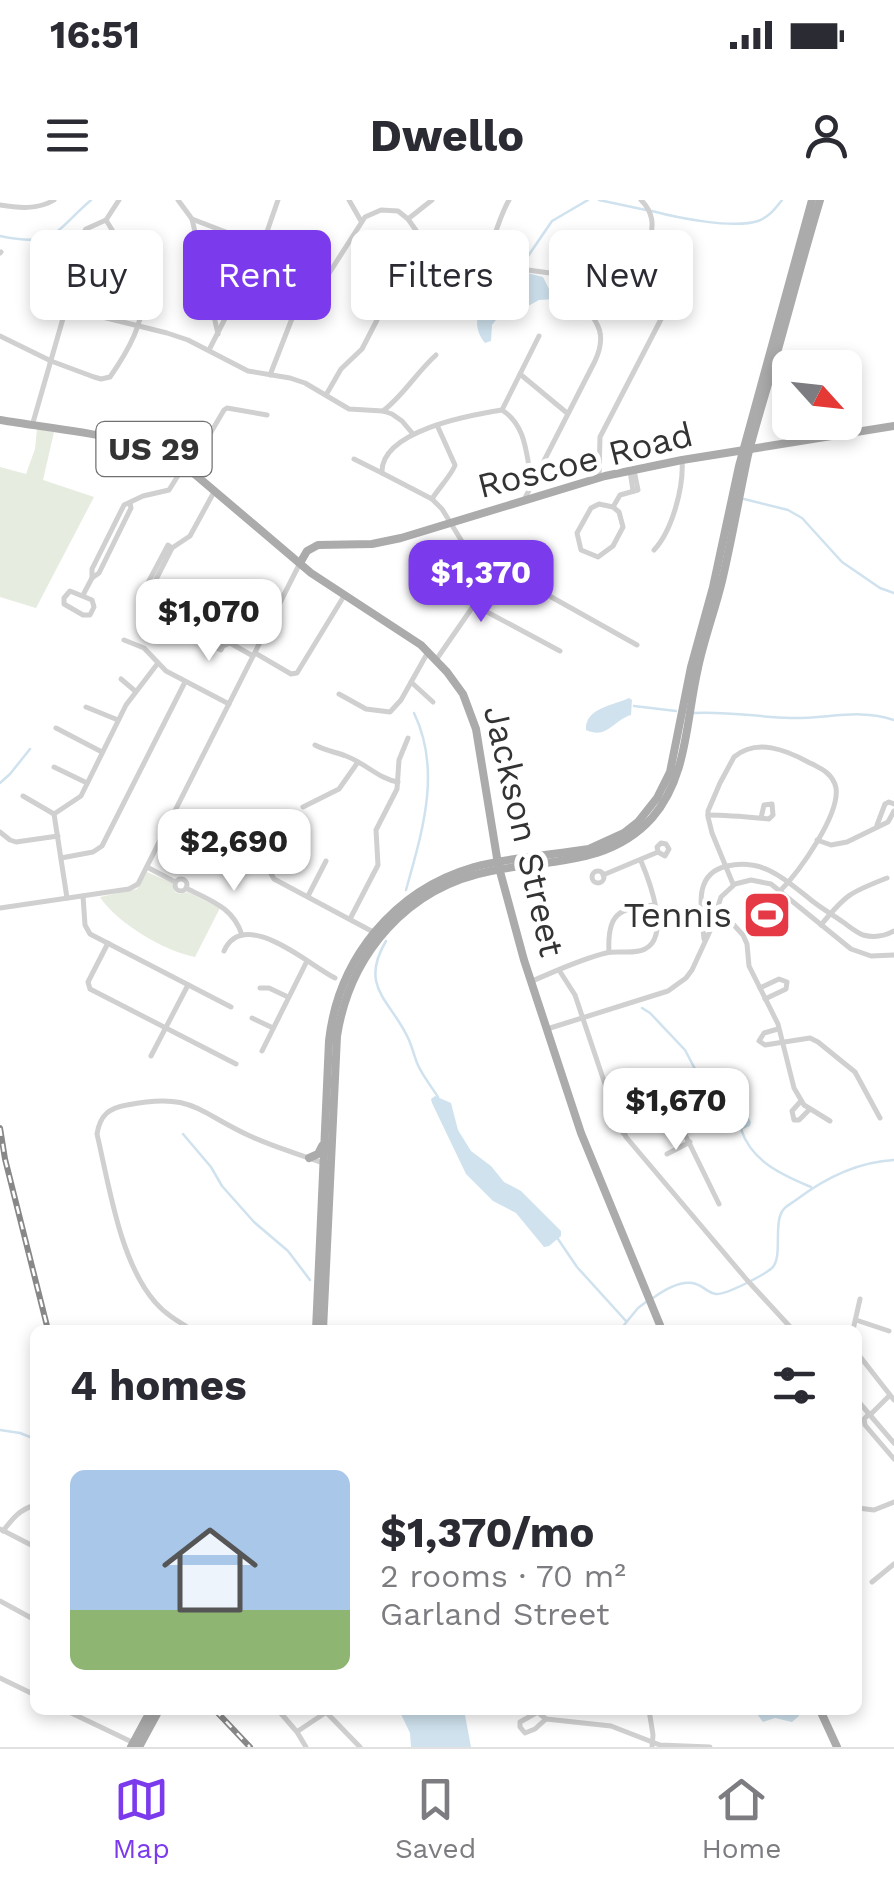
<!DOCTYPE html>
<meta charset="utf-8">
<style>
:root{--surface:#fff;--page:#f7f7f7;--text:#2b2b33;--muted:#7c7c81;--line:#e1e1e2;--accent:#7c3aed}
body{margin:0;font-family:"Work Sans",sans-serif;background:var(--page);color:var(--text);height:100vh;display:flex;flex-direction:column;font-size:38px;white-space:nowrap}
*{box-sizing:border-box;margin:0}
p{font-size:32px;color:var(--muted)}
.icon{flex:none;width:55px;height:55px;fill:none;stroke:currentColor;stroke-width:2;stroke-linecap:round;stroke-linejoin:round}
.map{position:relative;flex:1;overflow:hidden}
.sheet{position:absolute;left:30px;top:1125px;width:832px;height:390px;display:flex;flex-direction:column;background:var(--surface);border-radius:15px;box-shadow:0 5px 15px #0003}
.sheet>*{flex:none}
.hud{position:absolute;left:30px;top:30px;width:835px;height:90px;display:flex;gap:20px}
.needle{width:65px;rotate:117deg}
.tools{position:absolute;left:772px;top:150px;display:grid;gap:20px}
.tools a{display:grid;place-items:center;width:90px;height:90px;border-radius:15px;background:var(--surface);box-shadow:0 5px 15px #0003;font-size:50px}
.price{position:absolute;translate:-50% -85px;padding:0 22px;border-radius:20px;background:#fff;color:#222;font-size:32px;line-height:65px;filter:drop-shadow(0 2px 5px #0008)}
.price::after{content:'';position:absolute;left:50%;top:60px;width:30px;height:22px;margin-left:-15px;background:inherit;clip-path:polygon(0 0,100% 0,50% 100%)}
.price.selected{background:var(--accent);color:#fff}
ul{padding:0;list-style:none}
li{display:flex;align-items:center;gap:30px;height:250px;padding:0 40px}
li span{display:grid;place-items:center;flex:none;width:280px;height:200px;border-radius:15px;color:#555}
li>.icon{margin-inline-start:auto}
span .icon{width:120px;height:120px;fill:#fffc;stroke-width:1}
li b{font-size:42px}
h2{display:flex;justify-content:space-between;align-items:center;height:120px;padding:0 40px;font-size:42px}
.tag{padding:0 35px;border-radius:15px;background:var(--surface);box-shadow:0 5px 15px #0003;font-size:35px;line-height:90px}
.tag.selected{background:var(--accent);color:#fff}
.status{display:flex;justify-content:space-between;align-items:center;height:70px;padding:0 50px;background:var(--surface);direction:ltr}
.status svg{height:28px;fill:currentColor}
header{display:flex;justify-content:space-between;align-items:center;height:130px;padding:0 40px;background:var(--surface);font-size:45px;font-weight:700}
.tab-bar{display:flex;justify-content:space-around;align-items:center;height:140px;border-top:2px solid var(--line);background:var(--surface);font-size:28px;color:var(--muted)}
.tab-bar a{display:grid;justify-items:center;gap:5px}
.tab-bar .selected{color:var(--accent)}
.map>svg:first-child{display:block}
.green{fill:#e6ecdf}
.water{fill:#cfe2ee}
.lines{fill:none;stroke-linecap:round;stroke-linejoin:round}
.stream{stroke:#cfe2ee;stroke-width:2.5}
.minor{stroke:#d0d0d0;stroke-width:5}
.major{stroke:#ababab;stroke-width:8}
.rail-casing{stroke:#888;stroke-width:6}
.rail{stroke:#fff;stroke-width:2.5;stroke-dasharray:8;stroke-linecap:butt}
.labels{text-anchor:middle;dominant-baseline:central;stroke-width:10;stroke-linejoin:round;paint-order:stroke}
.shield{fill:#fff;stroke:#707070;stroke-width:2.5}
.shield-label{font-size:32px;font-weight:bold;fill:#333}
.street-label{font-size:35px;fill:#333;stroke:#fff}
.poi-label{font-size:35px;fill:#333;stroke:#fff;text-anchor:end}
</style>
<div class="status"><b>16:51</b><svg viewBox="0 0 49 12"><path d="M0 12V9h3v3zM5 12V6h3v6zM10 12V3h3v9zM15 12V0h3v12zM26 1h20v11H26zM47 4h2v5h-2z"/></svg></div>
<header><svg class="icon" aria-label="menu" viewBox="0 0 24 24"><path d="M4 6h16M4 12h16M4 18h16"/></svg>Dwello<svg class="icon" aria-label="person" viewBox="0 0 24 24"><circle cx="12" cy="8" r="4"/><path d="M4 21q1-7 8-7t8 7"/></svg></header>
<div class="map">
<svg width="894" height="1547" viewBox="0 0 894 1547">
<rect width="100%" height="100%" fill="#fff"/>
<!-- green -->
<g class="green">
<polygon points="37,229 54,232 43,280 94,297 36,408 0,397 0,267 26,274 35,249"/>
<path d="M147 672 172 683 175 692 180 694 188 692 220 708 195 757C164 751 117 723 100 697L137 689Z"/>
</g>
<!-- water -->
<g class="water">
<path d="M519 71 543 77 554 99 539 100 510 116 496 120 492 125 491 141 485 143C475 131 473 114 488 106 494 103 499 103 503 98 508 91 508 80 510 73Z"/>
<path d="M629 498 632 500 631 515C613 520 607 540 586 530 585 508 612 506 629 498Z"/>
<path d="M697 868C723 875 738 900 751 922L750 926 738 931 732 928 723 909 697 883 693 870Z"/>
<polygon points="435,896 451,903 458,930 471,951 491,966 504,982 521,991 561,1031 561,1036 549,1046 544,1047 516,1013 493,1001 466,974 432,903 431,899"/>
<polygon points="399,1510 464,1510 471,1547 411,1547 410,1533"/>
<polygon points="754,1510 779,1510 783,1512 795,1510 799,1516 792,1522 775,1518 763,1522"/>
</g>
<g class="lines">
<!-- stream -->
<g class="stream">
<polyline points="599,0 646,10"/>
<path d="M652 11C678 18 733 29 758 21 769 17 775 9 782 0"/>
<path d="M0 36C56 48 54 32 91 0"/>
<polyline points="524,62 552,21 588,0"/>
<polyline points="744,299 788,310 802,318 842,362 880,388 894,393"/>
<polyline points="634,506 676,511"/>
<path d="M694 513C726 511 758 517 790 518 827 519 859 508 894 520"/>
<polyline points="0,583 10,574 30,549"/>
<path d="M406 690C422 632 442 571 414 513"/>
<path d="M386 741C358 788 392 801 409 840 412 847 414 855 417 863 422 875 431 886 438 897"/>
<polyline points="642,808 650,813 685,850 695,869"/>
<path d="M741 929C751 961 782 975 811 987"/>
<polyline points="183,934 211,967 222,986 254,1022 288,1051 310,1080"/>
<polyline points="558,1039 577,1067 626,1121"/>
<path d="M653 1098C664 1090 682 1079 696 1084 703 1086 708 1093 716 1094 726 1095 764 1075 772 1068 782 1058 775 1031 780 1016 783 1007 789 1005 796 1000 825 978 857 962 894 960"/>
<polyline points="620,1130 638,1108 646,1102"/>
<polyline points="0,1230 20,1233 35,1239"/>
</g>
<!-- minor -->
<g class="minor">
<polyline points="178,0 192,19 218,134"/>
<polyline points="349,0 361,21"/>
<path d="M0 5C18 8 38 10 54 0"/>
<polyline points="192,19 272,50 293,54 328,73"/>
<polyline points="408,19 432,0"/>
<polyline points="0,53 1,52"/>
<polyline points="483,64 550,73 578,96"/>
<polyline points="37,91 66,108 167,133 188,140 248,171 290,178 305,183 349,209 383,211 392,214 402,221 413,234"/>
<path d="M461 98C488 78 492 29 509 0"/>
<path d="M0 136 51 161 94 177 101 179 110 177C124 157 143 127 142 102 141 77 119 41 106 20"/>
<polyline points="209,150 262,46 278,0"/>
<polyline points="520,174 567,213"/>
<polyline points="270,175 293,116 319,89 365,17 381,10 398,11 408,19 427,46"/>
<polyline points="326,195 341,169 362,149 377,120"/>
<polyline points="502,210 539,136"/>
<path d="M383 211C404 195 416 173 436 155"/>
<polyline points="32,226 66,108 80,38 86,29 106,20 119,0"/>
<polyline points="354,259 382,273"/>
<polyline points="190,268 224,210 227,208 267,215"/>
<polyline points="630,271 633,291"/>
<polyline points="599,277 600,237 686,71"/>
<path d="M532 283C526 255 527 226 502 210 470 215 380 231 382 273L432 299 442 309 466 348 493 372 546 394 637 445"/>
<path d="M432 299C438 289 453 273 455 265L437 225"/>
<path d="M524 300 595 161C609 131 595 120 578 96 593 42 620 67 650 40 654 24 653 12 641 0"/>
<polyline points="613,307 599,304 591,308 577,333 581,350 598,357 613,346 623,327 619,312 613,307 620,295 638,290 634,270"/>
<polygon points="168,345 172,348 146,399 143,399 141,396"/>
<polyline points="172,348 190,336 214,292"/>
<path d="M654 350C672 331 684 287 682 260"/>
<polyline points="92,378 99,373 131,308 130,303"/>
<polygon points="70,391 92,400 94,407 90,415 83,415 64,404 64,398"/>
<polyline points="83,395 92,378 92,369 124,305 143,296 169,290 184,266"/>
<polyline points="474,405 560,451"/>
<polyline points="182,431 221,450 223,446 230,443 253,456"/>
<polyline points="124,440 144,448 166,471 229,504"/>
<polyline points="255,453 291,474 297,473 344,396"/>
<polyline points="436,460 474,405 493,372"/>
<polyline points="121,479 134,490"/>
<polyline points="411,482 433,502"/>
<polyline points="339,494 366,509 390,512 401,500 428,452"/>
<polyline points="86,507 118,520"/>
<polyline points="56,528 102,552"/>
<path d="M315 545C326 551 336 552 346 556 365 563 379 579 398 582"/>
<polyline points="54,567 87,583"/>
<polyline points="23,596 54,614"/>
<polyline points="303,607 339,589 358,562"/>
<polyline points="54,614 81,596 126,505 158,463"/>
<polyline points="54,614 67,698"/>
<path d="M708 615C729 615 748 617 769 619L773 615 772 604 764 605 761 618"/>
<polyline points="877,625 885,604 889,602 894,604"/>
<polyline points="0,632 10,640 16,642 58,636"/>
<polyline points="817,640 831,645 847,642 888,622 894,611"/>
<polyline points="61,658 93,652 102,646 185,482"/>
<polyline points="272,658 269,670 274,679 377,734"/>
<polyline points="147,667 175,682"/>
<circle cx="598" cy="677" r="6"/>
<polyline points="603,675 658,652 657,647 661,643 666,644 669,649 665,656 658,652"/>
<circle cx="181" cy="685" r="6"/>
<path d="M733 684 712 633 708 617V611L720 583 734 557C757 538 786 550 808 562 820 568 833 573 836 588 840 615 799 672 780 691"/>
<path d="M186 688C211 701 233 707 242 735"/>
<polyline points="83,696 85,725 90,734 231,807"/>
<polyline points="308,696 326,661"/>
<polyline points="0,708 129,689 138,684 300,363"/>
<polyline points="350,719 378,665 376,630 397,589 399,560 408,538"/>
<polyline points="657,723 712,716 732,723 743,735 747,744 749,766 778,824 794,888 804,905 830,921"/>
<path d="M821 725C846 694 851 692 887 678"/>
<path d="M704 739C702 713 691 674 727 666 763 658 785 679 811 700 821 708 833 715 843 722 850 727 856 732 863 735 874 738 885 736 894 731"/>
<polyline points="108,743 88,782 90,789 236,864"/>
<path d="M224 751C244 706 310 766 335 778"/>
<path d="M609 752C607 714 618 708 654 705"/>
<polyline points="559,770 575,795 612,905 626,937 747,1080 793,1130"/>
<path d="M532 781C556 771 581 759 606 753 619 750 634 755 645 749 671 736 649 680 641 661"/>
<polyline points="260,788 269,788 288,797"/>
<polyline points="760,788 779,779 787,782 786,789 765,799"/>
<polyline points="252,818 273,828"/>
<polyline points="547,829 668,791 686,778 692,770 710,731 721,697 735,684 751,680 771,684 851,749 871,756 894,755"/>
<polyline points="778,829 764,833 759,841 765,845 810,838 818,842 855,872 880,918"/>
<polyline points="262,851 307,761"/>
<polyline points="151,856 188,785"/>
<polyline points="801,901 792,911 794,920 799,920 810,909"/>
<path d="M623 933C640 917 652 903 675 914L719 1004"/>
<polyline points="667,954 690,942"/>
<polyline points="856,1120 889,1131"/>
<path d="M192 1130C179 1122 165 1114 155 1102 120 1062 109 985 97 934 100 915 109 908 127 905 192 892 196 911 250 936 273 947 299 954 323 963"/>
<polyline points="853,1130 860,1099"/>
<polyline points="858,1154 894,1200"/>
<polyline points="858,1201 894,1243"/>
<polyline points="869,1214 864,1219 865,1225 894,1259"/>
<polyline points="870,1215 890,1195"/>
<polyline points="858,1308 874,1310 894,1302"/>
<polyline points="0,1329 35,1347"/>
<path d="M3 1331C13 1318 19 1310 35 1305"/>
<polyline points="872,1382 894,1364"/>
<polyline points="0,1401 35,1420"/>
<polyline points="0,1478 35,1495"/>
<polyline points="65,1510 134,1543"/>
<polyline points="278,1510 297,1532 306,1547"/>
<polyline points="324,1510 360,1547"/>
<polyline points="535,1510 546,1519 611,1526 660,1545 710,1547"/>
<polyline points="649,1510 653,1535 652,1547"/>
<polyline points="536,1513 520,1522 520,1527 525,1533 535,1529 546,1519"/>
<polyline points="298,1531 325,1513"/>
</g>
<!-- major -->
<g class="major">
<path d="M0 220C51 229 134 235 178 260L311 373 421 445 447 472 463 494 476 529 498 664 524 760 581 933 662 1130"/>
<polyline points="300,363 307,351 318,345 372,344 401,338 605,276 682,260 894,226"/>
<polyline points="309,958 318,954 322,946"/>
<path d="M316 1130 329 841C338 759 394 690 474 667 511 657 551 655 589 649L624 633 638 622 657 598 670 572 691 467 713 387 739 266 812 0"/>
<path d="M323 1130 337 836C350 754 407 687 491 671 548 659 609 666 652 618 688 577 686 519 698 468 704 439 715 410 722 381 732 339 739 297 748 255 756 223 766 192 775 160 790 107 804 53 820 0"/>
<polyline points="820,1510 837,1547"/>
<polyline points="131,1547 151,1510"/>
<polyline points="139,1547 159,1510"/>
</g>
<!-- rail casing -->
<g class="rail-casing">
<g id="rail">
<polyline points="0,928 5,959 48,1130"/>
<polyline points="215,1510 250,1547"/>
</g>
</g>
<!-- rail -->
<use href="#rail" class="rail"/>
</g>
<!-- icons -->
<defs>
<g id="stadium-square" transform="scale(2.5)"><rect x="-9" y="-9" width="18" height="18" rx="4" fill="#e63946" stroke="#fff"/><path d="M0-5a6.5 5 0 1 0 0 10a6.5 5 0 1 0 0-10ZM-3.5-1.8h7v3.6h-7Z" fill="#fff"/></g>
</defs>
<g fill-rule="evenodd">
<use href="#stadium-square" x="767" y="715"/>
</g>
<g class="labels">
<!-- shield labels -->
<rect class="shield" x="96.5" y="222" width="115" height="54" rx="8"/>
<g class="shield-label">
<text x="154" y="249">US 29</text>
</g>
<!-- street labels -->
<g class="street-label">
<text transform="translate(585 260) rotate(-14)">Roscoe Road</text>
<text transform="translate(524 631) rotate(77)">Jackson Street</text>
</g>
<!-- poi labels -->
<g class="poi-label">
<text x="732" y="715">Tennis</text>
</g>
</g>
</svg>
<div class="tools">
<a><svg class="needle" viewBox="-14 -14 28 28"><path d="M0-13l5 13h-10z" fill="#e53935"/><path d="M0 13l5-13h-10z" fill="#7c7c81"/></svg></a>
</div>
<b class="price selected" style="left:481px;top:425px">$1,370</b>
<b class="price" style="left:209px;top:464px">$1,070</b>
<b class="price" style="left:234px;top:694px">$2,690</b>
<b class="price" style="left:676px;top:953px">$1,670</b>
<div class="hud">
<a class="tag">Buy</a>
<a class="tag selected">Rent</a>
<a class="tag">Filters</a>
<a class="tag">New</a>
</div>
<section class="sheet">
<h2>4 homes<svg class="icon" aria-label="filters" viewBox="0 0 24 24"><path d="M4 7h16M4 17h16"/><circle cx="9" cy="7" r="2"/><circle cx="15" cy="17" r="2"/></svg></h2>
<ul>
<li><span style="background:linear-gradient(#a9c7e8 70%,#8fb573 0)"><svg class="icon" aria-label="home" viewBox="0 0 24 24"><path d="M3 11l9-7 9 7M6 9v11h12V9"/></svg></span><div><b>$1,370/mo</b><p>2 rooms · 70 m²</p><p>Garland Street</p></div></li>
</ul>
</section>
</div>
<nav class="tab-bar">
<a class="selected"><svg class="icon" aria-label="map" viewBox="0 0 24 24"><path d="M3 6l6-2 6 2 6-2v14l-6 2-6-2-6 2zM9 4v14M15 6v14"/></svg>Map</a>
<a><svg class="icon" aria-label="saved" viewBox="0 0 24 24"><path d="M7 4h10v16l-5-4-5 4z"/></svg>Saved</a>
<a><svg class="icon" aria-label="home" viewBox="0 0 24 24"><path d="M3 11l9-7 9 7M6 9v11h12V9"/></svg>Home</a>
</nav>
